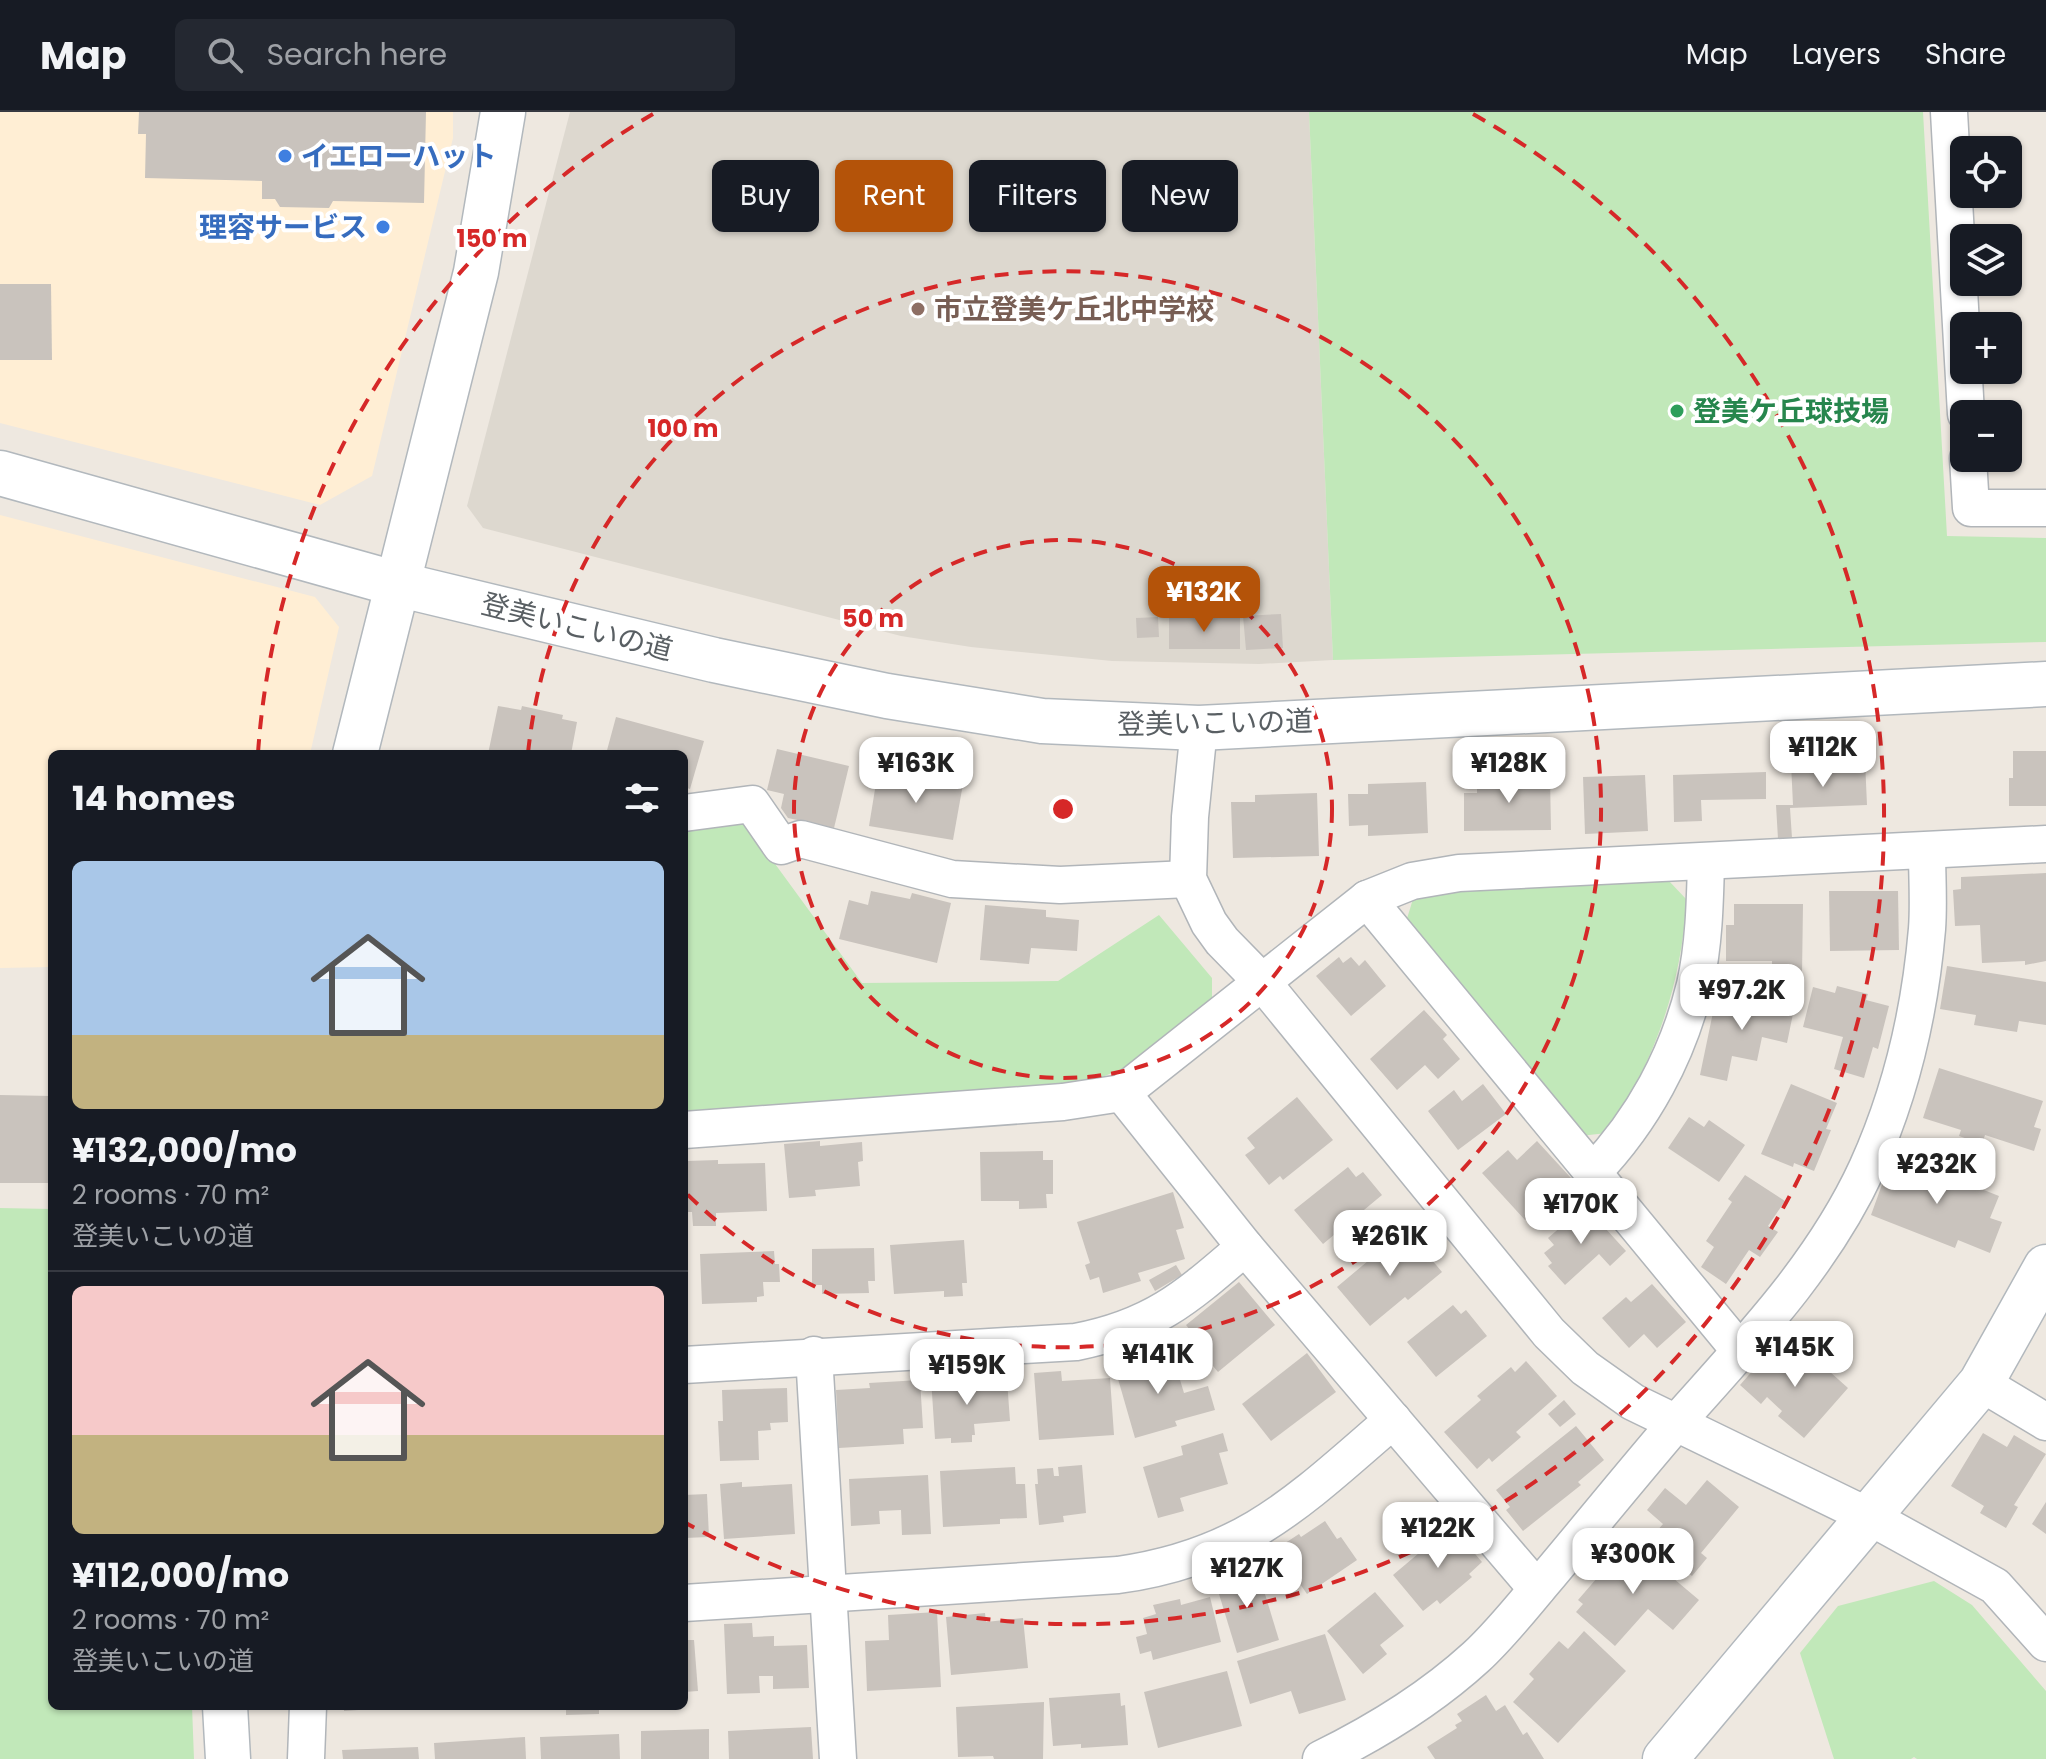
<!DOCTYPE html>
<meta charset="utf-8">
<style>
:root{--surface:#171b24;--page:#242831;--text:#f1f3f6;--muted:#9ea1a6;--line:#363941;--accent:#b45309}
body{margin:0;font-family:Poppins,"Noto Sans JP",sans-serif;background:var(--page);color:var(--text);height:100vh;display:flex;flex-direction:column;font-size:30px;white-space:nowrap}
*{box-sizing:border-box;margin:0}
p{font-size:26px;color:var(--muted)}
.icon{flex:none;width:44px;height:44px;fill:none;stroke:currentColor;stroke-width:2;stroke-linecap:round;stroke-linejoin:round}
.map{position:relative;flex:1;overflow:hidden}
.drawer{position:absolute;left:48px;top:638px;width:640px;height:960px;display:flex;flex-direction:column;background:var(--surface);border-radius:12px;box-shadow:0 2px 6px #0004}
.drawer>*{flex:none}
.top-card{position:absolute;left:712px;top:48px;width:760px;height:72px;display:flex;gap:16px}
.buttons{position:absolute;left:1950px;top:24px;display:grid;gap:16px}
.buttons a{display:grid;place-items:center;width:72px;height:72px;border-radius:12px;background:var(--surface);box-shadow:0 2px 6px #0004;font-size:40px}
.price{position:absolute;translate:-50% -68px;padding:0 18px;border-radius:16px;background:#fff;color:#222;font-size:26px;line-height:52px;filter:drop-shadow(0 2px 4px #0008)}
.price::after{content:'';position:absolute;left:50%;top:48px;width:24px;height:18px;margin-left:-12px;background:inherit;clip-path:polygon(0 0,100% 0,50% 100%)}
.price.on{background:var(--accent);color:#fff}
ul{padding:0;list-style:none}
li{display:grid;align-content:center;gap:16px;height:424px;padding:0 24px}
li+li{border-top:2px solid var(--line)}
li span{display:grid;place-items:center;height:248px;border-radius:12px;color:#555}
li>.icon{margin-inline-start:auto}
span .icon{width:144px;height:144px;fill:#fffc;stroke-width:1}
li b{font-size:34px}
h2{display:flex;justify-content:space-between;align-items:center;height:96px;padding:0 24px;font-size:34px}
.tag{padding:0 28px;border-radius:12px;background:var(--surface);box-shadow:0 2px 6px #0004;font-size:28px;line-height:72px}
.tag.on{background:var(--accent);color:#fff}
header{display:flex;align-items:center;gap:48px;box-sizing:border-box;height:112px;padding:0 40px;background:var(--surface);border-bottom:2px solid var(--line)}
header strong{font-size:38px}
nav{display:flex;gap:44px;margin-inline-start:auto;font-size:28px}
.search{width:560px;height:72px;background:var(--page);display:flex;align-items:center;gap:20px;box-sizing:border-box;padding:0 28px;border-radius:12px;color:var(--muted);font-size:30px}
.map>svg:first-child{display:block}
.commercial{fill:#ffeed4}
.education{fill:#ddd8cf}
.green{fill:#c1e8b9}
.building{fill:#c9c3bd}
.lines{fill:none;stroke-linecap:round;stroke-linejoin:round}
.street-casing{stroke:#b1b5b9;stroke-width:39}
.secondary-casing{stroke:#b2b8bd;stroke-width:47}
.street{stroke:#fff;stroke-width:36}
.secondary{stroke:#fff;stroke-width:44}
.ring{fill:none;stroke:#d62828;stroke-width:4;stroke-dasharray:14 10}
.shop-dot{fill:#3f7fe0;stroke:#fff;stroke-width:3}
.education-dot{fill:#8d6e63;stroke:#fff;stroke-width:3}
.leisure-dot{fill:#2e9e5b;stroke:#fff;stroke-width:3}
.labels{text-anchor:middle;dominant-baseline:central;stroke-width:8;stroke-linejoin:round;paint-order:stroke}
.shop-label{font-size:28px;font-weight:bold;fill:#366cbe;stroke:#fff;text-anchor:start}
.education-label{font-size:28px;font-weight:bold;fill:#785e54;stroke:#fff;text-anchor:start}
.leisure-label{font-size:28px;font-weight:bold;fill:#27864d;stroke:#fff;text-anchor:start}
.street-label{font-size:28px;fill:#595f63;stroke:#fff}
.centre{fill:#d62828;stroke:#fff;stroke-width:4}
.ring-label{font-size:24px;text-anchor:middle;font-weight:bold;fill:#d62828;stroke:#fff;stroke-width:8;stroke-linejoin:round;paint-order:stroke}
</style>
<header>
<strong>Map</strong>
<div class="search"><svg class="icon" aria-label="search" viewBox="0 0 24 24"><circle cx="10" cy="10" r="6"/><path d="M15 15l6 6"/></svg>Search here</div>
<nav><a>Map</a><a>Layers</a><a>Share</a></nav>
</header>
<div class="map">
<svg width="2046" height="1647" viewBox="0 0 2046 1647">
<rect width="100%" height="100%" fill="#eee8e0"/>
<!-- commercial -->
<g class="commercial">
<polygon points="0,0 453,0 453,26 372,364 320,393 0,311"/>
<polygon points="0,403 315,485 339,515 310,642 52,642 52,855 0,856"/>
</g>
<!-- education -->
<polygon class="education" points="570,0 1309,0 1333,548 1259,552 1112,549 971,535 901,524 483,416 467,394"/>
<!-- green -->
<g class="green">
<polygon points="1309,0 1923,0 1947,424 2046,426 2046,530 1333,548"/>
<polygon points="743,708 862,871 1058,869 1159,803 1212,866 1212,892 1131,953 1088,971 684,1001 684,715"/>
<path d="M1669 769 1687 788C1680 877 1656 946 1607 1021L1580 1024 1405 813 1413 787 1446 780Z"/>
<polygon points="0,1096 52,1097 52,1594 192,1594 194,1647 0,1647"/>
<polygon points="1934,1469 1972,1493 2046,1579 2046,1647 1917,1647 1914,1645 1911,1647 1834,1647 1800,1541 1838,1494"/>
</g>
<!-- building -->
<g class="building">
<polygon points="139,0 426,0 424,91 333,89 329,96 280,95 275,87 262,87 262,69 145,66 146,22 138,22"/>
<polygon points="0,172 51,172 52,248 0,248"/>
<polygon points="1281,502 1283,536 1246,538 1243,504"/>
<polygon points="1158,505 1159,525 1137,526 1136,506"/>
<rect x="1169" y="506" width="71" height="31"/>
<polygon points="498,594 521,598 522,594 563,603 562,607 577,610 571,642 488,642"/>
<polygon points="616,605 704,629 690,677 684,675 684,642 606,642"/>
<polygon points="777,637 849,654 834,716 788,706 781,696 784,682 767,678"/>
<polygon points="2013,639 2046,639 2046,694 2009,694 2009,666 2013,666"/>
<polygon points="1865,648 1867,693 1790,696 1792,726 1778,727 1776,693 1793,693 1791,651"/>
<polygon points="878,659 963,672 953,728 869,714"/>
<polygon points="1766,660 1766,687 1701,688 1702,709 1674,710 1673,663"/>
<polygon points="1645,663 1648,719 1585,722 1583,665"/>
<polygon points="1550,665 1551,718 1464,719 1464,681 1477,681 1477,666"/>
<polygon points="1426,670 1428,721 1368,724 1368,713 1349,714 1348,682 1368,682 1368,672"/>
<polygon points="1317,681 1319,744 1233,746 1231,690 1255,690 1255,683"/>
<polygon points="2046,761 2046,849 2025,853 2025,849 1982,851 1980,813 1955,814 1953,778 1961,777 1961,765"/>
<polygon points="871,779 910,787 912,781 951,791 937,851 839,827 849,788 868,793"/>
<polygon points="1829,779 1898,779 1899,838 1830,839"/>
<polygon points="1734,792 1803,792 1802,863 1772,863 1772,849 1726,849 1726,813 1734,813"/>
<polygon points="985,793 1046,798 1046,805 1079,808 1077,839 1031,836 1029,852 980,848"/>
<polygon points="1339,845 1343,851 1351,845 1359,854 1365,848 1386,874 1351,904 1316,864"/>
<polygon points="1947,854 2046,870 2046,913 2019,909 2017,920 1974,913 1976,903 1940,897"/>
<polygon points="1837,874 1868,882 1866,888 1889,894 1878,937 1873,935 1864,966 1834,957 1843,925 1803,915 1813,875 1835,881"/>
<polygon points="1717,881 1794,897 1787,931 1762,925 1757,949 1732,944 1727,969 1700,963"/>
<polygon points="1424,898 1447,923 1443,927 1460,947 1438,967 1425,953 1397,978 1370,947"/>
<polygon points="1939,956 2043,989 2034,1015 2041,1017 2034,1039 1985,1023 1982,1032 1959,1024 1961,1018 1923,1006"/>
<polygon points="1483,972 1506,1002 1458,1038 1428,999 1454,978 1462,989"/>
<polygon points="1791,972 1837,991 1826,1017 1831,1018 1814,1059 1794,1051 1793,1055 1761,1042"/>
<polygon points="0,983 52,984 52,1071 0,1071"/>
<polygon points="1297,985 1333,1028 1283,1068 1280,1064 1269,1073 1245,1043 1255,1036 1247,1026"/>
<polygon points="1689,1005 1704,1015 1709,1008 1745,1033 1719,1070 1668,1036"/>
<polygon points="820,1029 820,1034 862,1030 863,1049 858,1050 860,1074 815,1078 816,1084 789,1086 784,1032"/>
<polygon points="1537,1029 1571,1066 1525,1108 1482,1061 1508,1038 1517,1048"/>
<polygon points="1043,1039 1043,1048 1053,1048 1053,1082 1046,1082 1047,1096 1019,1097 1019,1089 981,1089 980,1040"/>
<polygon points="1893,1042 1999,1084 1990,1106 2002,1110 1990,1141 1958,1128 1955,1136 1871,1103"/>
<polygon points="718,1048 718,1052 765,1051 767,1099 716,1101 716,1114 693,1114 692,1100 688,1100 686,1049"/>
<polygon points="1348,1055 1356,1065 1363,1060 1382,1083 1323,1132 1294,1098"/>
<polygon points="1745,1063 1785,1089 1768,1114 1778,1120 1760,1145 1749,1138 1726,1172 1701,1155 1714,1135 1706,1129 1732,1090 1728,1087"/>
<polygon points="1173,1080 1184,1116 1176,1118 1185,1147 1138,1161 1141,1169 1103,1181 1099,1165 1090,1168 1085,1153 1090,1151 1077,1110"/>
<polygon points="1585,1094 1626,1139 1610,1154 1599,1142 1565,1173 1548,1154 1552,1151 1544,1141 1554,1133 1548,1126"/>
<polygon points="1406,1117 1442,1160 1408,1188 1405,1185 1370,1214 1337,1175"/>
<polygon points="964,1128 967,1171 962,1171 963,1184 944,1185 944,1179 894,1182 890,1133"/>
<polygon points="874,1136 875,1169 868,1169 869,1181 822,1182 822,1173 812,1173 812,1137"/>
<polygon points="774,1139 775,1152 779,1152 780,1170 763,1170 764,1184 757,1185 757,1190 702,1192 700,1142"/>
<polygon points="1176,1153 1182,1163 1155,1179 1149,1168"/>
<polygon points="1239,1170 1275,1213 1218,1260 1198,1236 1202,1233 1186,1213"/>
<polygon points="1652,1172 1686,1210 1657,1236 1644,1222 1629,1236 1602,1206 1626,1185 1631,1190"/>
<polygon points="1453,1193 1461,1202 1466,1198 1487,1224 1436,1265 1407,1230"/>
<polygon points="1777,1231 1800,1252 1805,1247 1815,1256 1820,1251 1848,1276 1804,1326 1778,1304 1782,1299 1767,1285 1761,1292 1740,1273"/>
<polygon points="1307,1241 1336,1280 1271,1329 1242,1292"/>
<polygon points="1165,1242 1171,1260 1177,1258 1184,1281 1208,1274 1215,1298 1175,1309 1177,1314 1135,1326 1114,1253"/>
<polygon points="1526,1249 1557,1284 1516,1320 1521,1325 1492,1350 1489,1346 1477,1357 1444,1320 1481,1288 1477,1284 1511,1255 1515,1260"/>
<polygon points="1061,1259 1062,1269 1110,1266 1114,1323 1039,1328 1034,1261"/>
<polygon points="956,1264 957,1271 1007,1268 1010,1309 974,1312 975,1323 972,1323 972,1330 951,1331 951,1326 935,1327 931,1266"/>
<polygon points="920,1268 923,1316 903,1317 904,1332 839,1336 836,1278 870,1276 869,1271"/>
<polygon points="787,1276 788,1310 770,1311 771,1318 758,1319 759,1348 720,1349 718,1309 723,1309 722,1278"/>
<polygon points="1564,1288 1576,1302 1560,1315 1548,1302"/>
<polygon points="1576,1314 1604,1348 1578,1370 1581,1373 1523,1419 1506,1398 1510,1395 1496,1378"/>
<polygon points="1223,1321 1228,1339 1219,1341 1228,1372 1180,1386 1184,1399 1158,1406 1143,1355 1183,1343 1181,1334"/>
<polygon points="1983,1321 2007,1335 2014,1323 2046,1342 2014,1393 2018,1395 2006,1416 1980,1401 1984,1394 1951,1374"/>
<polygon points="1082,1353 1086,1401 1063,1404 1064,1410 1039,1413 1035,1372 1038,1372 1037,1357 1053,1356 1054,1364 1059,1364 1058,1355"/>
<polygon points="1015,1355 1016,1372 1025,1372 1027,1406 1000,1407 1000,1412 943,1415 940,1359"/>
<polygon points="928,1363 931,1422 902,1423 901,1398 879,1399 880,1412 851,1414 849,1367"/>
<polygon points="1707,1368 1739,1395 1701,1441 1707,1446 1692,1464 1649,1428 1663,1412 1647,1398 1665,1376 1686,1393"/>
<polygon points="742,1370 742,1375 792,1372 795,1422 724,1427 720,1372"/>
<polygon points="707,1382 709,1425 684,1426 684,1383"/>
<polygon points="2046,1390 2046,1422 2032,1412"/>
<polygon points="1325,1409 1337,1427 1341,1425 1357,1448 1307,1482 1276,1437 1299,1422 1301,1425"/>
<polygon points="1451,1414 1482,1450 1469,1462 1472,1465 1440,1492 1437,1488 1423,1499 1393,1463"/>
<polygon points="1629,1429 1699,1488 1673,1518 1648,1497 1615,1534 1576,1500 1583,1492 1578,1488"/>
<polygon points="1257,1456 1279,1528 1237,1541 1215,1469"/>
<polygon points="1375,1480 1404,1514 1380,1533 1387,1542 1363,1562 1327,1519"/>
<polygon points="1210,1485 1221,1530 1153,1548 1151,1539 1140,1542 1136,1525 1147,1522 1143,1506 1156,1502 1153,1493 1180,1487 1181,1493"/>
<polygon points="937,1500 941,1575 867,1579 865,1529 889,1528 888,1503"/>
<polygon points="985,1501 986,1510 1023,1506 1028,1556 951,1563 946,1505"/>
<polygon points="752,1511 753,1525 774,1524 774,1534 807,1533 809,1576 773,1577 773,1564 759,1564 760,1581 727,1582 724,1512"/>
<polygon points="1584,1519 1626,1559 1558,1631 1513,1590 1534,1567 1529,1562 1559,1529 1568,1537"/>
<polygon points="1325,1522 1346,1588 1299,1602 1291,1579 1250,1592 1237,1549"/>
<polygon points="684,1528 694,1528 698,1579 684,1580"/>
<polygon points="1227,1559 1242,1614 1158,1636 1144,1580"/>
<polygon points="1120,1581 1121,1594 1125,1593 1128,1633 1081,1636 1081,1632 1053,1634 1049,1586"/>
<polygon points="1486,1583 1496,1599 1505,1593 1523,1623 1527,1620 1544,1647 1435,1647 1427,1635 1457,1616 1455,1613 1462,1609 1457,1602"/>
<polygon points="1044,1590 1043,1647 994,1647 993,1644 958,1645 956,1595"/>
<polygon points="344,1594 387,1594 387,1596 344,1599"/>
<polygon points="566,1594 599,1594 599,1602 566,1603"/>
<polygon points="811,1615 813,1647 729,1647 728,1619"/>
<polygon points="709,1617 709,1647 641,1647 641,1619"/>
<polygon points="619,1622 620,1647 541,1647 540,1625"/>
<polygon points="525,1625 526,1647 435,1647 434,1631"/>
<polygon points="418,1635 419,1647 343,1647 342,1638"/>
</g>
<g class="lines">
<!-- street casing -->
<g class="street-casing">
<g id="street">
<polyline points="1949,0 1966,302"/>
<polyline points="1968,346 1971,396 2046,396"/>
<polyline points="1199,616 1190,705 1188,767 1209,811 1222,829 1263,871 1549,1221 1585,1256 1633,1290 1870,1405 1995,1474 2046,1531"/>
<polyline points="684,701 752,692 781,734 801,727 952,767 1060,773 1188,767"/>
<polyline points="1367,787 1741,1240"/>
<polyline points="1122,981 1245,1135 1537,1477"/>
<polyline points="684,1018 1063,990 1122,981 1367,787 1412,769 1459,761 2046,732"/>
<path d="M1593 1060C1643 1008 1678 943 1695 873 1704 833 1705 790 1706 750"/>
<polyline points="814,1243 838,1647"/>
<path d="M684 1253 1076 1230C1154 1215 1187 1185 1245 1135"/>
<polyline points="1981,1271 2046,1310"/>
<path d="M684 1491 1118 1463C1246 1445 1300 1388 1393 1308"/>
<polyline points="306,1647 308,1594"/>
<path d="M1321 1647C1378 1619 1430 1587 1476 1545 1503 1520 1525 1491 1549 1463 1591 1413 1633 1361 1676 1311 1747 1231 1822 1154 1867 1056 1901 981 1920 899 1927 817 1929 791 1927 764 1927 739"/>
</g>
</g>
<!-- secondary casing -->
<g class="secondary-casing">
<g id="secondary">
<polyline points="0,361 397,472 714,548 887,584 1042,609 1199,616 2046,572"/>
<polyline points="355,642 476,160 503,0"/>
<polyline points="225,1594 228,1647"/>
<polyline points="1665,1647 1981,1271 2046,1155"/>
</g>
</g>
<!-- street -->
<use href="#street" class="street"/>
<!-- secondary -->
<use href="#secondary" class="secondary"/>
</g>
<!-- distance rings -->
<g class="ring">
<circle cx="1063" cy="697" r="269"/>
<path d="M528 641A538 538 0 1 1 686 1081"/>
<path d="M258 641A807 807 0 0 1 653 2M1473 2A807 807 0 0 1 684 1410"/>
</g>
<!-- markers -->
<g class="shop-dot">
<circle cx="285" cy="44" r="8"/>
<circle cx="383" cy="115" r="8"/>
</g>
<circle class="education-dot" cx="918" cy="197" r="8"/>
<circle class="leisure-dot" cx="1677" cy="299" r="8"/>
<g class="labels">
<!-- shop labels -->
<g class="shop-label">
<text x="301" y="44">イエローハット</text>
<text x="367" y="115" text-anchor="end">理容サービス</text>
</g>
<!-- education labels -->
<g class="education-label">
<text x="934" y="197">市立登美ケ丘北中学校</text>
</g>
<!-- leisure labels -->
<g class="leisure-label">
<text x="1693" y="299">登美ケ丘球技場</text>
</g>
<!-- street labels -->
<g class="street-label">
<text transform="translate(577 515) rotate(14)">登美いこいの道</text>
<text transform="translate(1215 611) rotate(-1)">登美いこいの道</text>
</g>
</g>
<circle cx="1063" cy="697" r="12" class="centre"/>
<g class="ring-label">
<text x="492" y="135">150 m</text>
<text x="683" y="325">100 m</text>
<text x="873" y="515">50 m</text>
</g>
</svg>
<div class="buttons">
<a><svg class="icon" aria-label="locate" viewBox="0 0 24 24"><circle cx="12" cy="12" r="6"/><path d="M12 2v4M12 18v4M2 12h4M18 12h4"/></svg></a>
<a><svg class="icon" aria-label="layers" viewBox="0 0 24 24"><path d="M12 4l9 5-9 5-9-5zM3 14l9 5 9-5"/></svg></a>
<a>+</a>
<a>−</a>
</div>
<b class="price on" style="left:1204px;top:522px">¥132K</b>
<b class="price" style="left:1823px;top:677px">¥112K</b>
<b class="price" style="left:916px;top:693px">¥163K</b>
<b class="price" style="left:1509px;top:693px">¥128K</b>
<b class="price" style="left:1742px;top:920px">¥97.2K</b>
<b class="price" style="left:1937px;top:1094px">¥232K</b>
<b class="price" style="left:1581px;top:1134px">¥170K</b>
<b class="price" style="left:1390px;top:1166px">¥261K</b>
<b class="price" style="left:1795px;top:1277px">¥145K</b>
<b class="price" style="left:1158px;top:1284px">¥141K</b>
<b class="price" style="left:967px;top:1295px">¥159K</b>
<b class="price" style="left:1438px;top:1458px">¥122K</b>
<b class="price" style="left:1633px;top:1484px">¥300K</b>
<b class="price" style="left:1247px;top:1498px">¥127K</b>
<div class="top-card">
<a class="tag">Buy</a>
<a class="tag on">Rent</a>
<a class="tag">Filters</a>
<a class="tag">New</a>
</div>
<section class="drawer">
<h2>14 homes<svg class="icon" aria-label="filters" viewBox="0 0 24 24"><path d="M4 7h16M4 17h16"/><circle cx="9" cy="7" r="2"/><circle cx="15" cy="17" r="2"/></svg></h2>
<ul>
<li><span style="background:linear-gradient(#a9c7e8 70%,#c2b280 0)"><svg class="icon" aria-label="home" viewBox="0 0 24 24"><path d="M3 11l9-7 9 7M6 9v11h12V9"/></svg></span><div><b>¥132,000/mo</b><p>2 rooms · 70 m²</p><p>登美いこいの道</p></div></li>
<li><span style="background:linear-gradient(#f6c9c9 60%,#c2b280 0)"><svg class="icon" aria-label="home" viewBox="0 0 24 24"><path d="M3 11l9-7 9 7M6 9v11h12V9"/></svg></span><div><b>¥112,000/mo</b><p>2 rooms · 70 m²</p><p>登美いこいの道</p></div></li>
</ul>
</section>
</div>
